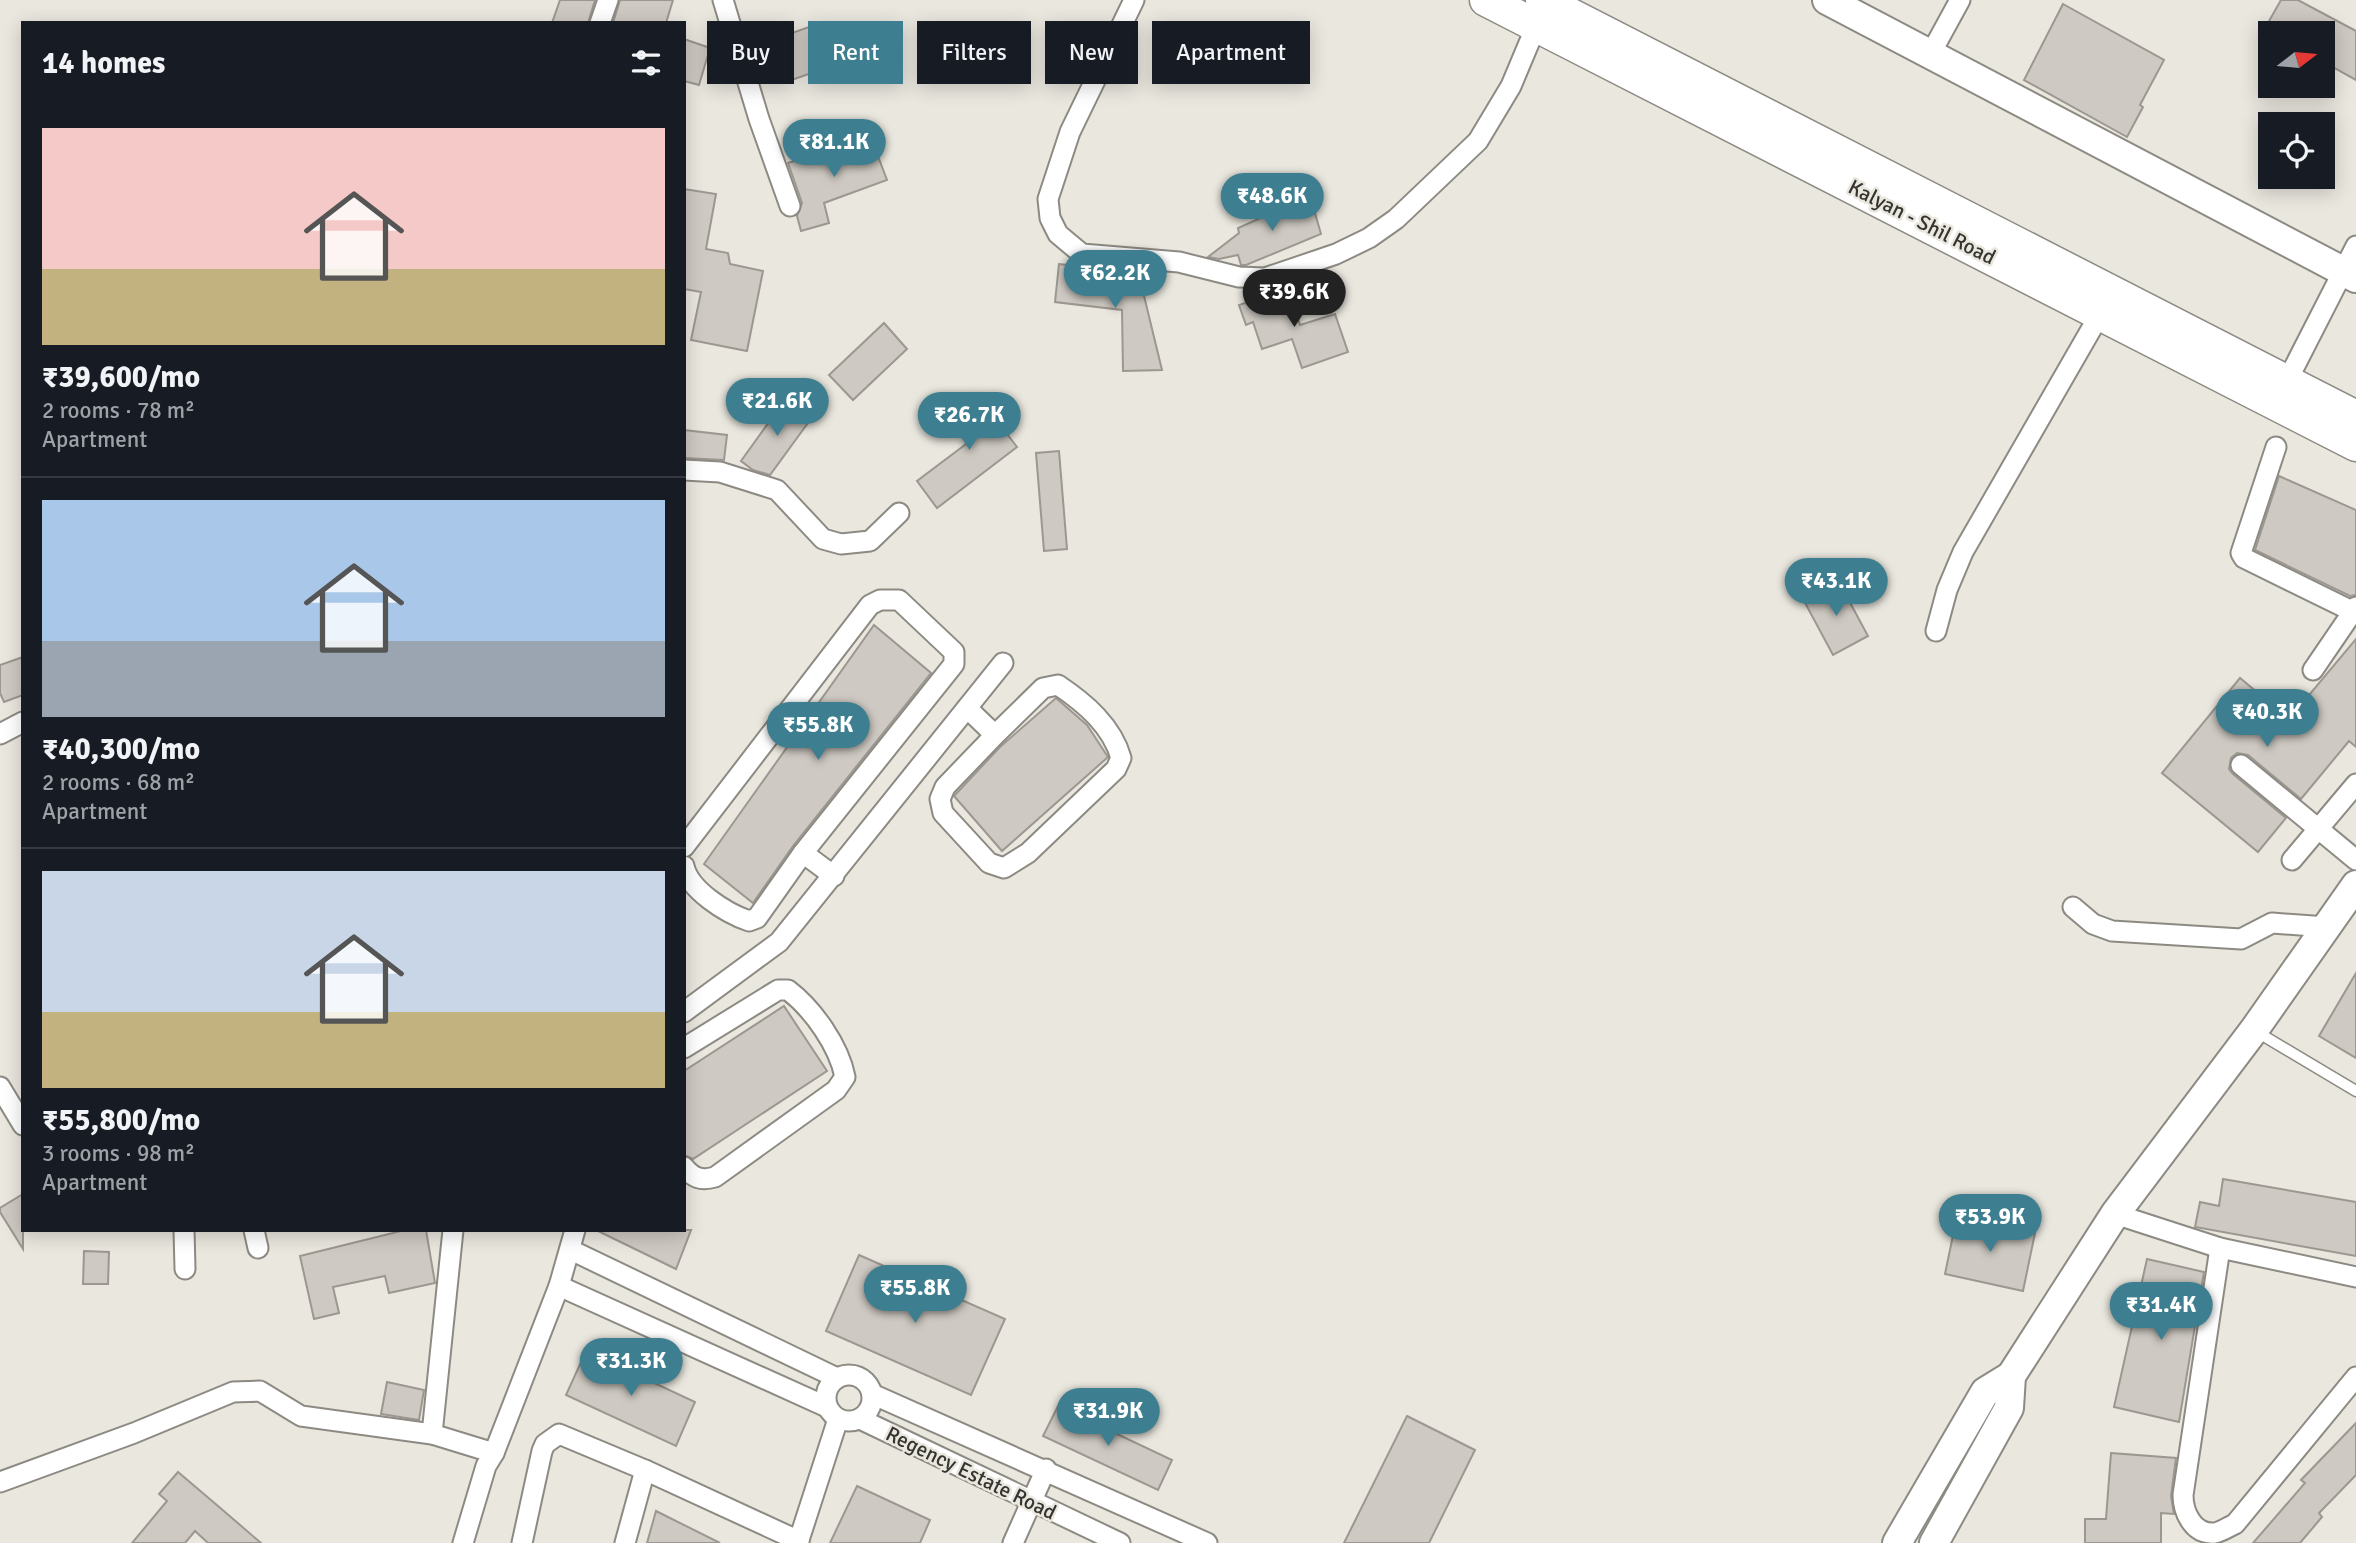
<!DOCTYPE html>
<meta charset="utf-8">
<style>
:root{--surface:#171b24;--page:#242831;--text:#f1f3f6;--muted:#9ea1a6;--line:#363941;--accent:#3d7f90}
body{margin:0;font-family:Signika,sans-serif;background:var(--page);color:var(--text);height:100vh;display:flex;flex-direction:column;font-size:26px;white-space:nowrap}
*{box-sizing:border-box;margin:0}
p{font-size:23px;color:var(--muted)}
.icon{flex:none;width:38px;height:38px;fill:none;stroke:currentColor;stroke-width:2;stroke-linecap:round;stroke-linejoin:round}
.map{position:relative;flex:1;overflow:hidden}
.side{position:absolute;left:21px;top:21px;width:665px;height:1211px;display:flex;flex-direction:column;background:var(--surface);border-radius:0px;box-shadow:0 4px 18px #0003}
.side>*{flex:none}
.guide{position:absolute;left:707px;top:21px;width:665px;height:63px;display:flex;gap:14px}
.needle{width:46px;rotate:74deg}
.tools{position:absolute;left:2258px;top:21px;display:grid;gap:14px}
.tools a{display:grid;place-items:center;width:77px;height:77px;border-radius:0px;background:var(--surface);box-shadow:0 4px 18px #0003;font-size:35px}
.price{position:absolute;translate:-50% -60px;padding:0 16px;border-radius:24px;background:var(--accent);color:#fff;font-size:23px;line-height:46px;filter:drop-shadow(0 2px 4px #0008)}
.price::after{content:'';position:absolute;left:50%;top:42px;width:21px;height:16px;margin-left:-10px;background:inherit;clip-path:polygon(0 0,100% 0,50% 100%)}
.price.current{background:#222;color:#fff}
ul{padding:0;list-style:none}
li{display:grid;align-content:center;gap:14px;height:371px;padding:0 21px}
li+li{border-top:2px solid var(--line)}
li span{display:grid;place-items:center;height:217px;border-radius:0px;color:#555}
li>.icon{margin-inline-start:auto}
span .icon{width:126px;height:126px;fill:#fffc;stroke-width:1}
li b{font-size:30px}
h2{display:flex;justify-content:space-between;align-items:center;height:84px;padding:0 21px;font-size:30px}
.pill{padding:0 24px;border-radius:0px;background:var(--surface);box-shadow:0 4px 18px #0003;font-size:24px;line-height:63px}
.pill.current{background:var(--accent);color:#fff}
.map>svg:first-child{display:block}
.building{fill:#cec9c2;stroke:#9c9790;stroke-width:2}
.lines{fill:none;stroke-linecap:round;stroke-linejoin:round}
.lane-casing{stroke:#8c8a82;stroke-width:13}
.street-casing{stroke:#8c8a82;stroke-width:23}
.secondary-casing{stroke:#8c8a82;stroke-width:32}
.primary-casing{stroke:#8c8a82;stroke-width:35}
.lane{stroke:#fff;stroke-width:10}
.street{stroke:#fff;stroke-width:19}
.secondary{stroke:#fff;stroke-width:28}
.primary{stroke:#fff;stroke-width:32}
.labels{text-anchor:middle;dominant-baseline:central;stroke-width:5;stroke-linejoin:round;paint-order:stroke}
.street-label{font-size:21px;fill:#353431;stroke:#e9e7de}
</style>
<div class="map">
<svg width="2356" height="1543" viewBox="0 0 2356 1543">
<rect width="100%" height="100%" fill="#e9e7de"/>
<!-- building -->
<g class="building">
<polygon points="560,0 595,0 588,23 552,23"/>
<polygon points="620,0 673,0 666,23 613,23"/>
<polygon points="2281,0 2298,0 2356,31 2356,80 2322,61 2322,33 2291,33 2269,21"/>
<polygon points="2063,4 2164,60 2140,105 2143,107 2127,137 2024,80"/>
<polygon points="809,27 823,69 786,82 772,40"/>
<polygon points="684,39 710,48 699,85 684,81"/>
<polygon points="871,138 887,180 824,203 829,223 801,231 797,216 802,203 788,163 811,156 812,160"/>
<polygon points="684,189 716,194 706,249 728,253 730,264 763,271 747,351 691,340 701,292 684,289"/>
<polygon points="1310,196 1321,234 1246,265 1241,265 1238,255 1219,259 1208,257 1239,233 1238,228"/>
<polygon points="1059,264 1100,269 1099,280 1138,271 1162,370 1123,371 1122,310 1055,302"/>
<polygon points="1288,288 1300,325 1335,314 1348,352 1302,368 1292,339 1262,349 1253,322 1246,325 1239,305"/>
<polygon points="884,323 907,349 853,400 829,375"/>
<polygon points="976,393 1017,447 937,508 917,481 970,441 950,413"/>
<polygon points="787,397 813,416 770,475 753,470 741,461"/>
<polygon points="684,430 727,435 724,460 684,458"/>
<polygon points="1059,451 1067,549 1044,551 1036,453"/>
<polygon points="2279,476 2356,510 2356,595 2350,596 2255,550"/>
<polygon points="1839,582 1868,636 1833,655 1804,601"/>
<polygon points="874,625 931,673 793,846 753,903 704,864"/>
<polygon points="2356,639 2356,747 2349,741 2301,799 2248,755 2237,753 2231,758 2229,769 2233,774 2286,818 2258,852 2162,773 2240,678 2289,719"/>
<polygon points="23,657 23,695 4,702 0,693 0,665"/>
<polygon points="1056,698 1087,725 1108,757 1002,851 954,796 1000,747"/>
<polygon points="2356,973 2356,1058 2319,1036"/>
<polygon points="784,1006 827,1071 693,1159 684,1155 684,1071"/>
<polygon points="2223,1179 2356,1202 2356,1256 2195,1227 2200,1202 2219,1206"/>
<polygon points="23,1194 23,1249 0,1212 0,1208"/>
<polygon points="1957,1216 2035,1233 2023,1291 1945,1274"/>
<polygon points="405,1230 426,1230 435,1283 389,1293 385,1276 333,1287 339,1313 314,1319 300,1256"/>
<polygon points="596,1230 691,1230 676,1269"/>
<polygon points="84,1251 109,1252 108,1284 83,1284"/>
<polygon points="859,1255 1005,1319 971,1395 826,1331"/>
<polygon points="2147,1259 2204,1272 2179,1422 2114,1407"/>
<polygon points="586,1351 695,1402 676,1446 566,1395"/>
<polygon points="387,1382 424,1390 419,1420 381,1414"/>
<polygon points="1058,1406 1172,1460 1158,1490 1043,1436"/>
<polygon points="1407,1416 1475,1450 1429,1543 1344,1543"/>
<polygon points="2356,1423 2356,1475 2319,1513 2322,1517 2300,1543 2253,1543 2305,1483 2301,1480"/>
<polygon points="2111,1453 2176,1458 2171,1496 2174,1514 2161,1513 2161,1543 2085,1543 2085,1519 2106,1519"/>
<polygon points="178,1472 218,1506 261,1543 208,1543 195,1531 185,1543 132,1543 167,1501 159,1494"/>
<polygon points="857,1486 930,1520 920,1543 830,1543"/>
<polygon points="656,1511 720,1543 647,1543"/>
</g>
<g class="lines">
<!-- lane casing -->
<g class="lane-casing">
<polyline id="lane" points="2257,1032 2356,1091"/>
</g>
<!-- street casing -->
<g class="street-casing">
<g id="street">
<polyline points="723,0 759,119 790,206"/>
<polyline points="1134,0 1070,132 1048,199 1050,218 1058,234 1082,254 1179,262 1239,277 1265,278 1336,254 1369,238 1396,219 1478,141 1511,86 1537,24"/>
<polyline points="600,23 608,0"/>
<polyline points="1931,53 1960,0"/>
<polyline points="2282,391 2356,246"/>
<polyline points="2276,447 2241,553 2244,558 2356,613"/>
<polyline points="684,470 720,472 777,490 823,539 841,544 870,541 899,513"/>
<polyline points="1936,631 1947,590 1963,552 2100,314"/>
<polyline points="2313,670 2356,607"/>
<path d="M967 708 995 735 1043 688 1058 685C1085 703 1112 726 1121 758L1116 769 1028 853 1004 868 989 863 943 813 940 799 945 787 995 735"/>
<polyline points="0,734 23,722"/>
<polyline points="2241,765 2356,860"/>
<polyline points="684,847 870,605 880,600 899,600 954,652 954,664 803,853"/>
<polyline points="2292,860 2356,784"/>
<path d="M684 866C689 890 726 913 749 921L757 918 803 853 834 876"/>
<polyline points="2073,907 2093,924 2112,931 2241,939 2272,923 2327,927"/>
<polyline points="684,1012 779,942 1003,663"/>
<path d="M684 1048 778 990H788C813 1009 839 1046 845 1077L836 1090 715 1177C701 1181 693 1178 684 1167"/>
<polyline points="0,1087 23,1125"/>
<polyline points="2115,1214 2220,1248 2356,1277"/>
<polyline points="184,1230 185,1269"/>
<polyline points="254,1230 258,1248"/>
<path d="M2220 1248 2183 1495C2183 1512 2193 1535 2215 1533 2221 1532 2230 1526 2235 1524L2356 1377"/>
<polyline points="571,1250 837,1378"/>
<polyline points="559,1286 827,1407"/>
<circle cx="849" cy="1398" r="23"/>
<polyline points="872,1394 1207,1543"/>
<polyline points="860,1419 1120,1543"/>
<polyline points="432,1434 453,1230"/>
<polyline points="0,1482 134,1433 233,1392 260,1391 301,1416 432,1434 494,1453"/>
<polyline points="463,1543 486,1466 494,1453 559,1286 575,1230"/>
<polyline points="522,1543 542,1451 545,1444 559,1434 645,1470 799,1541"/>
<polyline points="625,1543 645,1470"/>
<polyline points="798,1543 838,1419"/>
<polyline points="1013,1543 1046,1469"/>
</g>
</g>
<!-- secondary casing -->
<g class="secondary-casing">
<g id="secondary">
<polyline points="1827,0 2356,278"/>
<polyline points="1897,1543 1985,1392 2011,1376"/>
<polyline points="1934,1543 2009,1408 2011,1376 2115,1214 2254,1030 2356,885"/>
</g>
</g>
<!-- primary casing -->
<g class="primary-casing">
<g id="primary">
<polyline points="1486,0 2356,445"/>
<polyline points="1542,0 2356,417"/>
</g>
</g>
<!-- lane -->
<use href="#lane" class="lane"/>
<!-- street -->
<use href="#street" class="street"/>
<!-- secondary -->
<use href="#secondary" class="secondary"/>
<!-- primary -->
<use href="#primary" class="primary"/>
</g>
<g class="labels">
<!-- street labels -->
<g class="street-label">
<text transform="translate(1922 222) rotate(27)">Kalyan - Shil Road</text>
<text transform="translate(971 1473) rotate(26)">Regency Estate Road</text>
</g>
</g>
</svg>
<div class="tools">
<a><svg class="needle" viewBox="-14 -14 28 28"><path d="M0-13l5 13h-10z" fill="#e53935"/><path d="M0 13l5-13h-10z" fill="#9ea1a6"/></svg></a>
<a><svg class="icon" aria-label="locate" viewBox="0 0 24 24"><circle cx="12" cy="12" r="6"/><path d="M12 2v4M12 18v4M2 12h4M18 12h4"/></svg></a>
</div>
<b class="price" style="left:834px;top:179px">₹81.1K</b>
<b class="price" style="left:1272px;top:233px">₹48.6K</b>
<b class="price" style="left:1115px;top:310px">₹62.2K</b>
<b class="price current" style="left:1294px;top:329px">₹39.6K</b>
<b class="price" style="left:777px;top:438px">₹21.6K</b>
<b class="price" style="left:969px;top:452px">₹26.7K</b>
<b class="price" style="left:1836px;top:618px">₹43.1K</b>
<b class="price" style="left:2267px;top:749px">₹40.3K</b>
<b class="price" style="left:818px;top:762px">₹55.8K</b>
<b class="price" style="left:1990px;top:1254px">₹53.9K</b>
<b class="price" style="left:915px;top:1325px">₹55.8K</b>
<b class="price" style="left:2161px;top:1342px">₹31.4K</b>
<b class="price" style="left:631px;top:1398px">₹31.3K</b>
<b class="price" style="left:1108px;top:1448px">₹31.9K</b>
<div class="guide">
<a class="pill">Buy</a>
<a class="pill current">Rent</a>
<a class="pill">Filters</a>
<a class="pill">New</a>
<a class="pill">Apartment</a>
</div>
<section class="side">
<h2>14 homes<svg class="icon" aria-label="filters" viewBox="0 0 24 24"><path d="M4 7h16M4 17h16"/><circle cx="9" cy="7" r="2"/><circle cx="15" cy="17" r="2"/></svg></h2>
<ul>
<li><span style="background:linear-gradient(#f6c9c9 65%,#c2b280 0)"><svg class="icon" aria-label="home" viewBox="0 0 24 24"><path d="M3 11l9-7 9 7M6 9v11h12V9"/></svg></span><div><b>₹39,600/mo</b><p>2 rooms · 78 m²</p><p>Apartment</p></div></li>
<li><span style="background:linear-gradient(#a9c7e8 65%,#9aa5b1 0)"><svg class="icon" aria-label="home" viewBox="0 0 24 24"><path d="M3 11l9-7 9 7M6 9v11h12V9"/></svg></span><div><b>₹40,300/mo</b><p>2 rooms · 68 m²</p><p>Apartment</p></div></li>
<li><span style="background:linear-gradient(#c9d6e8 65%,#c2b280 0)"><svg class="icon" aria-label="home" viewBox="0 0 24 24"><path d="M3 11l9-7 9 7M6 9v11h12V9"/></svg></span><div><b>₹55,800/mo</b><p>3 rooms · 98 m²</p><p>Apartment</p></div></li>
</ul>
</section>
</div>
